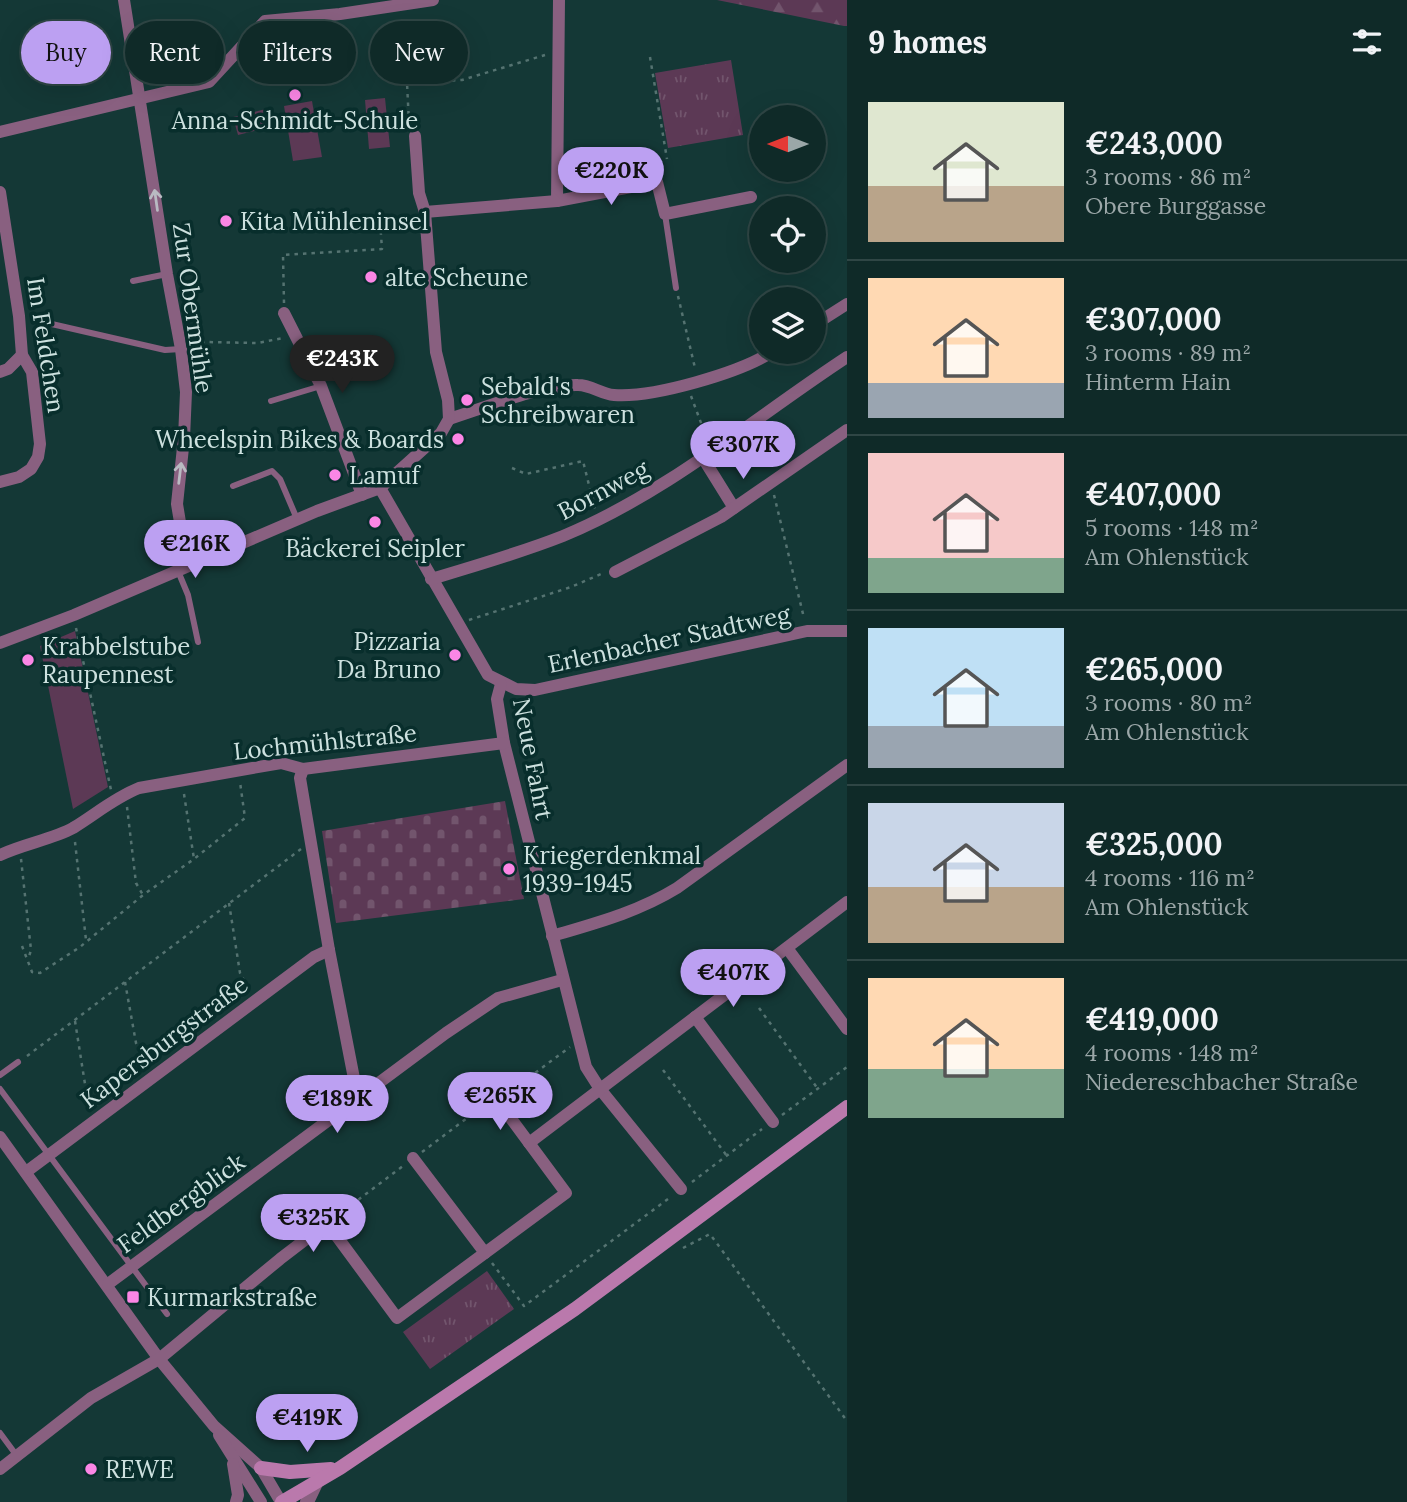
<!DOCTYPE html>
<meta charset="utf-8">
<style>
:root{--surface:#0f2a28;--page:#1d3634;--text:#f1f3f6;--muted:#9ba7a8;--line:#2f4645;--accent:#bca0f2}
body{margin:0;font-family:Lora,serif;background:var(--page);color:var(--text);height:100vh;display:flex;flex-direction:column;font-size:26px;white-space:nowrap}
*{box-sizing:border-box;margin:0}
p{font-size:23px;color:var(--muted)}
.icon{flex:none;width:38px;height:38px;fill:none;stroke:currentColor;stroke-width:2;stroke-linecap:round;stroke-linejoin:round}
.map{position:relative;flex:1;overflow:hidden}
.sheet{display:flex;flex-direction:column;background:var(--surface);width:560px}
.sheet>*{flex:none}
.hud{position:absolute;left:21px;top:21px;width:665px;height:63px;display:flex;gap:14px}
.needle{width:46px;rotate:270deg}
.fabs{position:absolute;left:749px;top:105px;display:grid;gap:14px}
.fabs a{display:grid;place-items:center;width:77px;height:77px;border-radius:50%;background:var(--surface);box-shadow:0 7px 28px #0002,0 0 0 2px var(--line);font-size:35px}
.price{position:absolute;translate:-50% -60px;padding:0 16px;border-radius:24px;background:var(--accent);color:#111;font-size:23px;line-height:46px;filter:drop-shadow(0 2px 4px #0008)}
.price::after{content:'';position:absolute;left:50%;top:42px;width:21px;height:16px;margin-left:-10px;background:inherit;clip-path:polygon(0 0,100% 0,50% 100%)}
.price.active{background:#222;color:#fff}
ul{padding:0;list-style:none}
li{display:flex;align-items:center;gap:21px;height:175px;padding:0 21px}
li+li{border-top:2px solid var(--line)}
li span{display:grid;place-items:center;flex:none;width:196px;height:140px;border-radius:0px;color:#555}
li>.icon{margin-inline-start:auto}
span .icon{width:84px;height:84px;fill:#fffc;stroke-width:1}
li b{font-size:30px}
h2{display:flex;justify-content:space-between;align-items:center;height:84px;padding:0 21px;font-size:30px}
.chip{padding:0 24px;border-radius:32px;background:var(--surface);box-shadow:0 7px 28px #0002,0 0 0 2px var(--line);font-size:24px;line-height:63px}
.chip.active{background:var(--accent);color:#111}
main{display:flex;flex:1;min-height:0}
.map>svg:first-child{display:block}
.grass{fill:url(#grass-tufts)}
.forest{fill:url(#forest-firs)}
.cemetery{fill:url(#cemetery-stones)}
.park{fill:#5c3955}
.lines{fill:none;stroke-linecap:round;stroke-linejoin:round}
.path{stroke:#557371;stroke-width:2.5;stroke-dasharray:3.5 5;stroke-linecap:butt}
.service{stroke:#896080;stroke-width:6}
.minor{stroke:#896080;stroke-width:12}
.tertiary{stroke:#896080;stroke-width:14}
.secondary{stroke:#ba79ac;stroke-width:14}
.oneway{stroke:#b9bac2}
.poi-dot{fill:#fb86e5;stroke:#082e2c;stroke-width:2.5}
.labels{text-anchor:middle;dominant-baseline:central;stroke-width:7;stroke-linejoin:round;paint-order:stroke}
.poi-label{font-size:24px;fill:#cde1df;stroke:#082e2c;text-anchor:start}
.street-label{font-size:24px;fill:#cde1df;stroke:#082e2c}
</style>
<main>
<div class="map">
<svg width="847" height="1502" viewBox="0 0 847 1502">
<defs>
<pattern id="grass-tufts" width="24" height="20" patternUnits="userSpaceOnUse" patternTransform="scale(1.75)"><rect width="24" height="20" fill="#5c3955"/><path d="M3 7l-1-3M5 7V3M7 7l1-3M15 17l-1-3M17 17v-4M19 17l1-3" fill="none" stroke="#72556d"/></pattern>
<pattern id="forest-firs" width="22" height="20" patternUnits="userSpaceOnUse" patternTransform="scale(1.75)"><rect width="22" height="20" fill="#5c3955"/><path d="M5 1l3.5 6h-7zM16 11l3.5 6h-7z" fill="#72556d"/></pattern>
<pattern id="cemetery-stones" width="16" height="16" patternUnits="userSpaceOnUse" patternTransform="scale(1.75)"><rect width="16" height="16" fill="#5c3955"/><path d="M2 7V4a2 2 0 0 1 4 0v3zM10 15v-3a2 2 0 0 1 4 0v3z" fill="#72556d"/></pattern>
</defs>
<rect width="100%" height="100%" fill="#143836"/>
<!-- grass -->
<g class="grass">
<polygon points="731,60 743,135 668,148 655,73"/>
<polygon points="487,1271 514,1309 430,1369 403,1332"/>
</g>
<!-- forest -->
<polygon class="forest" points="717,0 847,0 847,26 844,26"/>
<!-- cemetery -->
<polygon class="cemetery" points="505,801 524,899 336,923 322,831"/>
<!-- park -->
<g class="park">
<polygon points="385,98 390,147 369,149 365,100"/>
<polygon points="312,101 322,157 293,161 284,106"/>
<polygon points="270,108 275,126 238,135 233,117"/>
<polygon points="75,631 108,787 73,809 40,646"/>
</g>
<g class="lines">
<!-- path -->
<g class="path">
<polyline points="650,57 667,159"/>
<polyline points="409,123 407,83 462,80 545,55"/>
<polyline points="678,296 695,368"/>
<polyline points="284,303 283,255 382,249 380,221 415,218"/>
<polyline points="193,345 203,342 258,343 283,338"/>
<polyline points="691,396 707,439"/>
<polyline points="512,468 526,474 583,461 595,509"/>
<polyline points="774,495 804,618"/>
<polyline points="469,620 571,587 601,574"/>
<polyline points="76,628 111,790"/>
<polyline points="184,794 194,859"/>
<polyline points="127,807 136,883 143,895"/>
<polyline points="75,842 86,940"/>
<polyline points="21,859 31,950 28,960"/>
<polyline points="229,903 240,973 250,991"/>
<polyline points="22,946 32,972 40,973 80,947 143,895 194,859 245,818 240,782"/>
<polyline points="125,982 136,1043 149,1065"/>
<polyline points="759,1008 818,1089"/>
<polyline points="75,1021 85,1084 98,1105"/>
<polyline points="27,1056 301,849"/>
<polyline points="663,1070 727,1156"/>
<polyline points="508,1093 570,1047"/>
<polyline points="782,1115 847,1067"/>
<polyline points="422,1152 487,1103"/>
<polyline points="692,1182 762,1129"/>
<polyline points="338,1215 403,1166"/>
<polyline points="683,1248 710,1234 847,1421"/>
<polyline points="492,1263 524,1306 672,1196"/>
</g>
<!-- service -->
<g class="service">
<polyline points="665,214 676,288"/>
<polyline points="133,281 167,274"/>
<polyline points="43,322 165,350 181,349"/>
<polyline points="271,401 321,386"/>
<polyline points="233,486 272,471 280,479 297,519"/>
<polyline points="178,571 188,595 198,642"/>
<polyline points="0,1075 18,1062"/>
<polyline points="0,1089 167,1314"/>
<polyline points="0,1433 17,1456"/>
</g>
<!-- minor -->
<g class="minor">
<polyline points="124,0 167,274 181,349 186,392 184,438 177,504 187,565"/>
<polyline points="0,132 209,82 265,21 340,14 433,0"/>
<polyline points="0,192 19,316 22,355 32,372 40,444 38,457 31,469 19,477 0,482"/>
<polyline points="557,201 559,0"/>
<polyline points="425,212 557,201 657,182 665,214 751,197"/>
<polyline points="284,313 321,386 362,495"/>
<polyline points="814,325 847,304"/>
<polyline points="0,372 8,369 22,355"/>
<path d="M449 419C484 408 544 384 578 385 591 385 601 394 614 395 653 398 739 373 772 352"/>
<polyline points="703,458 734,508"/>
<polyline points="380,488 488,675 516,689 535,690 807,631 847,631"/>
<polyline points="615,572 721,517 847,430"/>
<path d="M431 579C475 566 520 553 563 536 667 493 754 418 847 357"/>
<polyline points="0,643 74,615 317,511 380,488 441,433 449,419 448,400 436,352 425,212 419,193 415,136"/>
<polyline points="501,684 497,699 504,743 586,1067 600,1089 681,1189"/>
<polyline points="303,769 300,778 329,950 358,1099"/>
<path d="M0 855C23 844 53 839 73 828 96 814 114 798 139 788L281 763 303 769 504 743"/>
<path d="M552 936C596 923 638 912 677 888L847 765"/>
<polyline points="787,948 847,1029"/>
<polyline points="695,1017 773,1122"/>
<polyline points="0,1137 159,1359 214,1426 261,1468 281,1502"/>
<polyline points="529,1143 847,902"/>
<polyline points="413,1158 485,1253"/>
<polyline points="26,1172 314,957 329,950"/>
<polyline points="108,1284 446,1033 498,998 562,980"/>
<polyline points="219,1435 261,1502"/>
<polyline points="233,1464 238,1495 236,1502"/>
<polyline points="0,1469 91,1398 159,1359 280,1259 327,1223 397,1318 566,1193 498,1101"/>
</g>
<!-- tertiary -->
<polyline class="tertiary" points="307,1502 317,1481"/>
<!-- secondary -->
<g class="secondary">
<polyline points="261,1468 290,1472 331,1469"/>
<polyline points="282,1502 340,1468 575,1309 847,1107"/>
</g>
</g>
<!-- one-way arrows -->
<defs><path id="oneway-shaft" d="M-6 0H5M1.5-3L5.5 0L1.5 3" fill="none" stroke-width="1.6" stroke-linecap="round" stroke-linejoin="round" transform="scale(1.75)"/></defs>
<g class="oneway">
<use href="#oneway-shaft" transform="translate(156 200) rotate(-98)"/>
<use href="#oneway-shaft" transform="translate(180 473) rotate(-83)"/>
</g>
<!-- markers -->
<g class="poi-dot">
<circle cx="295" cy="95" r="7"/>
<circle cx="226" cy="221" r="7"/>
<circle cx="371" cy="277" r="7"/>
<circle cx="467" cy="400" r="7"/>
<circle cx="458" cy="439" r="7"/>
<circle cx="335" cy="475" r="7"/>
<circle cx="375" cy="522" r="7"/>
<circle cx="455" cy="655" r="7"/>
<circle cx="28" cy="660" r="7"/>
<circle cx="509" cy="869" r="7"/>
<rect x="126" y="1290" width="14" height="14" rx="3.5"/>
<circle cx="91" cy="1469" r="7"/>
</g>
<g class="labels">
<!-- poi labels -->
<g class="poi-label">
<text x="295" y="120" text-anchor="middle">Anna-Schmidt-Schule</text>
<text x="240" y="221">Kita Mühleninsel</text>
<text x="385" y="277">alte Scheune</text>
<text x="481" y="386">Sebald's<tspan x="481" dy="28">Schreibwaren</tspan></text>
<text x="444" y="439" text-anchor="end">Wheelspin Bikes &amp; Boards</text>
<text x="349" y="475">Lamuf</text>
<text x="375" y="548" text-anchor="middle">Bäckerei Seipler</text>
<text x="441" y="641" text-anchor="end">Pizzaria<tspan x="441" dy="28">Da Bruno</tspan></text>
<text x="42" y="646">Krabbelstube<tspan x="42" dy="28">Raupennest</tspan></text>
<text x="523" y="855">Kriegerdenkmal<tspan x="523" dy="28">1939-1945</tspan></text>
<text x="147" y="1297">Kurmarkstraße</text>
<text x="105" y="1469">REWE</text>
</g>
<!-- street labels -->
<g class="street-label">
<text transform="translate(193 308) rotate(82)">Zur Obermühle</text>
<text transform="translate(46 345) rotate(81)">Im Feldchen</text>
<text transform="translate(603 490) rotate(-28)">Bornweg</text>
<text transform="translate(669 639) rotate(-12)">Erlenbacher Stadtweg</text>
<text transform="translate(325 742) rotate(-6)">Lochmühlstraße</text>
<text transform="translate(533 759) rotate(79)">Neue Fahrt</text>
<text transform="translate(164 1042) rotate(-37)">Kapersburgstraße</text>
<text transform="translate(181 1203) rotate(-36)">Feldbergblick</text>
</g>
</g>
</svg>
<div class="fabs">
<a><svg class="needle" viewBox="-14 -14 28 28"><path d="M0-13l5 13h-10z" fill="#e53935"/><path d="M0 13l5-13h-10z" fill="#9ba7a8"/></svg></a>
<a><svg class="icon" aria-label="locate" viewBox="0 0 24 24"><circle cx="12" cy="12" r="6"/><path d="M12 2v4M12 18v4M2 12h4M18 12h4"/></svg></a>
<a><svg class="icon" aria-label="layers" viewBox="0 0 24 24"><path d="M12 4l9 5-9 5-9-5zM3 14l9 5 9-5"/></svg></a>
</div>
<b class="price" style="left:611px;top:207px">€220K</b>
<b class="price active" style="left:342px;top:395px">€243K</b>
<b class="price" style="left:743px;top:481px">€307K</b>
<b class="price" style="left:195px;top:580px">€216K</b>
<b class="price" style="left:733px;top:1009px">€407K</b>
<b class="price" style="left:500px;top:1132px">€265K</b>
<b class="price" style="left:337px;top:1135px">€189K</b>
<b class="price" style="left:313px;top:1254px">€325K</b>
<b class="price" style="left:307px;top:1454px">€419K</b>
<div class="hud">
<a class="chip active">Buy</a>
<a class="chip">Rent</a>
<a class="chip">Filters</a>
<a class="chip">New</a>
</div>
</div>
<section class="sheet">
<h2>9 homes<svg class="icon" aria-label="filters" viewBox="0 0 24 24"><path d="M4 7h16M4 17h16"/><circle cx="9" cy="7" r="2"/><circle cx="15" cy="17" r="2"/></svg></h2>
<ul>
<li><span style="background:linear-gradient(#dfe7d0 60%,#b9a48a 0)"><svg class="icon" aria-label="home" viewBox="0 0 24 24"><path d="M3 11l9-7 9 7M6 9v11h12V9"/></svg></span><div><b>€243,000</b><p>3 rooms · 86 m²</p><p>Obere Burggasse</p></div></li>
<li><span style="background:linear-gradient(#ffd9b3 75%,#9aa5b1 0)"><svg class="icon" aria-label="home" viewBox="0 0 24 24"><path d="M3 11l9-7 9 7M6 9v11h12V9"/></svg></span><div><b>€307,000</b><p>3 rooms · 89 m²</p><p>Hinterm Hain</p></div></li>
<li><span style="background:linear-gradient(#f6c9c9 75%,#7fa58c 0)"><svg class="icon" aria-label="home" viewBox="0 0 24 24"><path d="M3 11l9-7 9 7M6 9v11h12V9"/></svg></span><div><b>€407,000</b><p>5 rooms · 148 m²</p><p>Am Ohlenstück</p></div></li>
<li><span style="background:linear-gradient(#bfe0f5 70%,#9aa5b1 0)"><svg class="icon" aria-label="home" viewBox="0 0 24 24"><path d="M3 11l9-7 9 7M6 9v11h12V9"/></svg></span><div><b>€265,000</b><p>3 rooms · 80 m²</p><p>Am Ohlenstück</p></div></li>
<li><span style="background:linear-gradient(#c9d6e8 60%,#b9a48a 0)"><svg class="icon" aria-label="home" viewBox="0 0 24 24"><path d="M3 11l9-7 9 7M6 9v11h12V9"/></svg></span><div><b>€325,000</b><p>4 rooms · 116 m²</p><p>Am Ohlenstück</p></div></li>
<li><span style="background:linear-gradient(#ffd9b3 65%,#7fa58c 0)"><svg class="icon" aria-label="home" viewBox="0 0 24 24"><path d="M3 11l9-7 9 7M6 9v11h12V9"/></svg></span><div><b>€419,000</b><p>4 rooms · 148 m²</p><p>Niedereschbacher Straße</p></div></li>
</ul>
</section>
</main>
